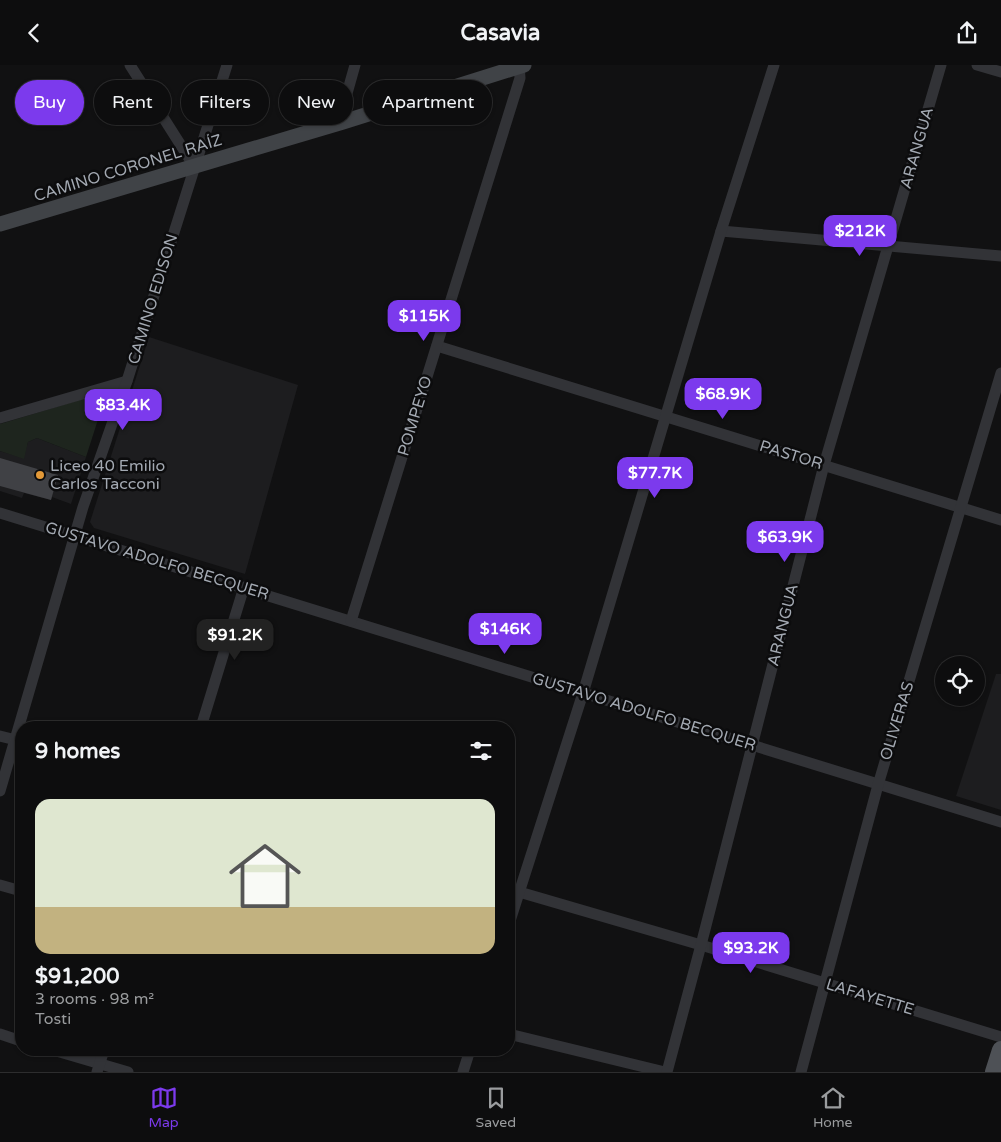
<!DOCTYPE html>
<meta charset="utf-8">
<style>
:root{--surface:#0d0d0e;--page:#1b1b1c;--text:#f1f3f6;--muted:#9a9c9e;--line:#2d2d2e;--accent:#7c3aed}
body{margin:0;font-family:"Varela Round",sans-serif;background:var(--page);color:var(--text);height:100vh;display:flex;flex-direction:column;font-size:19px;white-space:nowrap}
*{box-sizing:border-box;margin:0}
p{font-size:16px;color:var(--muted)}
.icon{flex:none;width:28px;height:28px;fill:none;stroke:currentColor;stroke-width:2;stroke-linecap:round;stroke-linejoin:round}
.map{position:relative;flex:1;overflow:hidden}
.drawer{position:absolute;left:15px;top:656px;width:500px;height:335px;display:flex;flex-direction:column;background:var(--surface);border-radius:20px;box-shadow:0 1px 4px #0004,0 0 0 1px var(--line)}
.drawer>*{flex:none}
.guide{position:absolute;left:15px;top:15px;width:500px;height:45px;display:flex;gap:10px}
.fabs{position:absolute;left:935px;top:591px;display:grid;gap:10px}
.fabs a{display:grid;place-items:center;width:50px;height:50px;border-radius:50%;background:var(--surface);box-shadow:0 1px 4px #0004,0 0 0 1px var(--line);font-size:25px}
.price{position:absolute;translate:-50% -42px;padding:0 11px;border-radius:10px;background:var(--accent);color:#fff;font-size:16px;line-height:32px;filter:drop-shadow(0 1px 2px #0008)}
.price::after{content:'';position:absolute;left:50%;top:30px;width:15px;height:11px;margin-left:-8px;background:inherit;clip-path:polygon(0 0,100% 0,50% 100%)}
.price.selected{background:#222;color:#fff}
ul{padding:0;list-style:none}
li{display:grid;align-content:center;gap:10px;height:265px;padding:0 20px}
li span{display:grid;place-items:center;height:155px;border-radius:15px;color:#555}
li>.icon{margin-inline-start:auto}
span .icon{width:90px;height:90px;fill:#fffc;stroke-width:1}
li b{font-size:21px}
h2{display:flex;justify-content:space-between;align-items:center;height:60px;padding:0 20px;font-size:21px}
.chip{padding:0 18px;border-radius:22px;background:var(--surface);box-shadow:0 1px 4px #0004,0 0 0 1px var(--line);font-size:18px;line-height:45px}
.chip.selected{background:var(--accent);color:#fff}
header{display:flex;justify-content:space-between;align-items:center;height:65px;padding:0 20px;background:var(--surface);font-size:22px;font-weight:700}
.tabs{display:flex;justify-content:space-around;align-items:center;height:70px;border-top:1px solid var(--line);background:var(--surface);font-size:14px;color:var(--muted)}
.tabs a{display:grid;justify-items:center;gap:2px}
.tabs .selected{color:var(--accent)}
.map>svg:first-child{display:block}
.built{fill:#1d1d1f}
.green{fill:#1e251e}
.building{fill:#404145}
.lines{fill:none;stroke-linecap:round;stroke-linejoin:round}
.street{stroke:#323337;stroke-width:11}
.secondary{stroke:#404347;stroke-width:15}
.primary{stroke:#4e5156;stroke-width:18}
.poi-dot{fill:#e39938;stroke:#0c0c0d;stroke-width:2}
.labels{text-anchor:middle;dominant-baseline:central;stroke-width:5;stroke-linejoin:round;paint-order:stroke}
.street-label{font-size:16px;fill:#a3a9b2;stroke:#0c0c0d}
.poi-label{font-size:16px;fill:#a3a9b2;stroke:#0c0c0d;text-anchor:start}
</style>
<header><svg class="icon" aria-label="back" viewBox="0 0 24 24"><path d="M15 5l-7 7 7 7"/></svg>Casavia<svg class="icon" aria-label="share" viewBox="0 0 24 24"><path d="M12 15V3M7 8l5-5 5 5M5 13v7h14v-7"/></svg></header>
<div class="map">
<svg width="1001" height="1007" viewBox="0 0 1001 1007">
<rect width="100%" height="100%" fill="#111112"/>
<!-- built -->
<g class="built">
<polygon points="149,272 298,320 245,509 94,463 90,457"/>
<polygon points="37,373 86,392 71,439 52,432 51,435 24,428 22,433 0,426 0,386 23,393 28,377"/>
<polygon points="996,609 1001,609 1001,745 956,731"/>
</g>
<!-- green -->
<polygon class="green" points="94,332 99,335 102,342 86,392 37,373 28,377 24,394 0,386 0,359 86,333"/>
<!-- building -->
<polygon class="building" points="0,393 58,410 51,435 0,421"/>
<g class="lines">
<!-- street -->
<g class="street">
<polyline points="130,0 194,101"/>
<polyline points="977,0 1001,7"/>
<polyline points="343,57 344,39 355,0"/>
<polyline points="721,166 1001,191"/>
<polyline points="437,281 1001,455"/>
<polyline points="0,353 127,316"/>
<polyline points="0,448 1001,757"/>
<polyline points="351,556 520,13 519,0"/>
<polyline points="201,662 244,522"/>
<polyline points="0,671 20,676"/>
<polyline points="0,726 83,442 127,316 227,0"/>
<polyline points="0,820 21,826"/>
<polyline points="509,824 701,880 1001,972"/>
<polyline points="509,859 583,628 721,166 774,0"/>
<polyline points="0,969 21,976"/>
<polyline points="509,969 665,1007"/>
<polyline points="53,985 128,1007"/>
<polyline points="97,1007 104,985"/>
<polyline points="463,1007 470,985"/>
<polyline points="667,1007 701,880 824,400 941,0"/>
<polyline points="801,1007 878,720 1001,308"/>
</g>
<!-- secondary -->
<polyline class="secondary" points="0,159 343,57 524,0"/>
<!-- primary -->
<polyline class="primary" points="994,1007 1001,985"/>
</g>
<!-- markers -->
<circle class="poi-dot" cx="40" cy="410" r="5"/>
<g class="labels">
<!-- street labels -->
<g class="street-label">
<text transform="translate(917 83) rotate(-74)">ARANGUA</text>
<text transform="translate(128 103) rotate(-17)">CAMINO CORONEL RAÍZ</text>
<text transform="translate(153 234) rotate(-73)">CAMINO EDISON</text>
<text transform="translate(415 351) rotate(-73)">POMPEYO</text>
<text transform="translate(791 390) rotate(17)">PASTOR</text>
<text transform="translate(157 496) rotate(17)">GUSTAVO ADOLFO BECQUER</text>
<text transform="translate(783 560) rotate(-76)">ARANGUA</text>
<text transform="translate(644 647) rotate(17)">GUSTAVO ADOLFO BECQUER</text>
<text transform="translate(897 656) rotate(-73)">OLIVERAS</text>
<text transform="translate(870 932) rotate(17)">LAFAYETTE</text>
</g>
<!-- poi labels -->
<g class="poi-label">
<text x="50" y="401">Liceo 40 Emilio<tspan x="50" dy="18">Carlos Tacconi</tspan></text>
</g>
</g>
</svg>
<div class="fabs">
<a><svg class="icon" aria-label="locate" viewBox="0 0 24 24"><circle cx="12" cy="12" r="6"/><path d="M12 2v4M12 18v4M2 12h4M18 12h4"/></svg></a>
</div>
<b class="price" style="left:860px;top:192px">$212K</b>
<b class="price" style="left:424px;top:277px">$115K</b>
<b class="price" style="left:723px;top:355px">$68.9K</b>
<b class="price" style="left:123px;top:366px">$83.4K</b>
<b class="price" style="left:655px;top:434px">$77.7K</b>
<b class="price" style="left:785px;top:498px">$63.9K</b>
<b class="price" style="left:505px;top:590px">$146K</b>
<b class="price selected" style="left:235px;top:596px">$91.2K</b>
<b class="price" style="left:751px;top:909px">$93.2K</b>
<div class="guide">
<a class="chip selected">Buy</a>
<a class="chip">Rent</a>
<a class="chip">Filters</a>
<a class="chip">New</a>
<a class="chip">Apartment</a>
</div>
<section class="drawer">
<h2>9 homes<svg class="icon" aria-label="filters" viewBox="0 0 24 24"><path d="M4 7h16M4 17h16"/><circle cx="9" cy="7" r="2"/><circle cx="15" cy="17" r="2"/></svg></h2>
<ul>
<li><span style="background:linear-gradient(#dfe7d0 70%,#c2b280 0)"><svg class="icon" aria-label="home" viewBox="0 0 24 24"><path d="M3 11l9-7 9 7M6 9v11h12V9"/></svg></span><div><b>$91,200</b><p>3 rooms · 98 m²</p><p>Tosti</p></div></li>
</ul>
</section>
</div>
<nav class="tabs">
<a class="selected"><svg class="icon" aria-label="map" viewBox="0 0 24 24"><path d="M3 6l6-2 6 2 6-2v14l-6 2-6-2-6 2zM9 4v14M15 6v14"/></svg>Map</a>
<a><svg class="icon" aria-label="saved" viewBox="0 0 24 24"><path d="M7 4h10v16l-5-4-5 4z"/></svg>Saved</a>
<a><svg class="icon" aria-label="home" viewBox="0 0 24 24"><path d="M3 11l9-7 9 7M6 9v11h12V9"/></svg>Home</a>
</nav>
